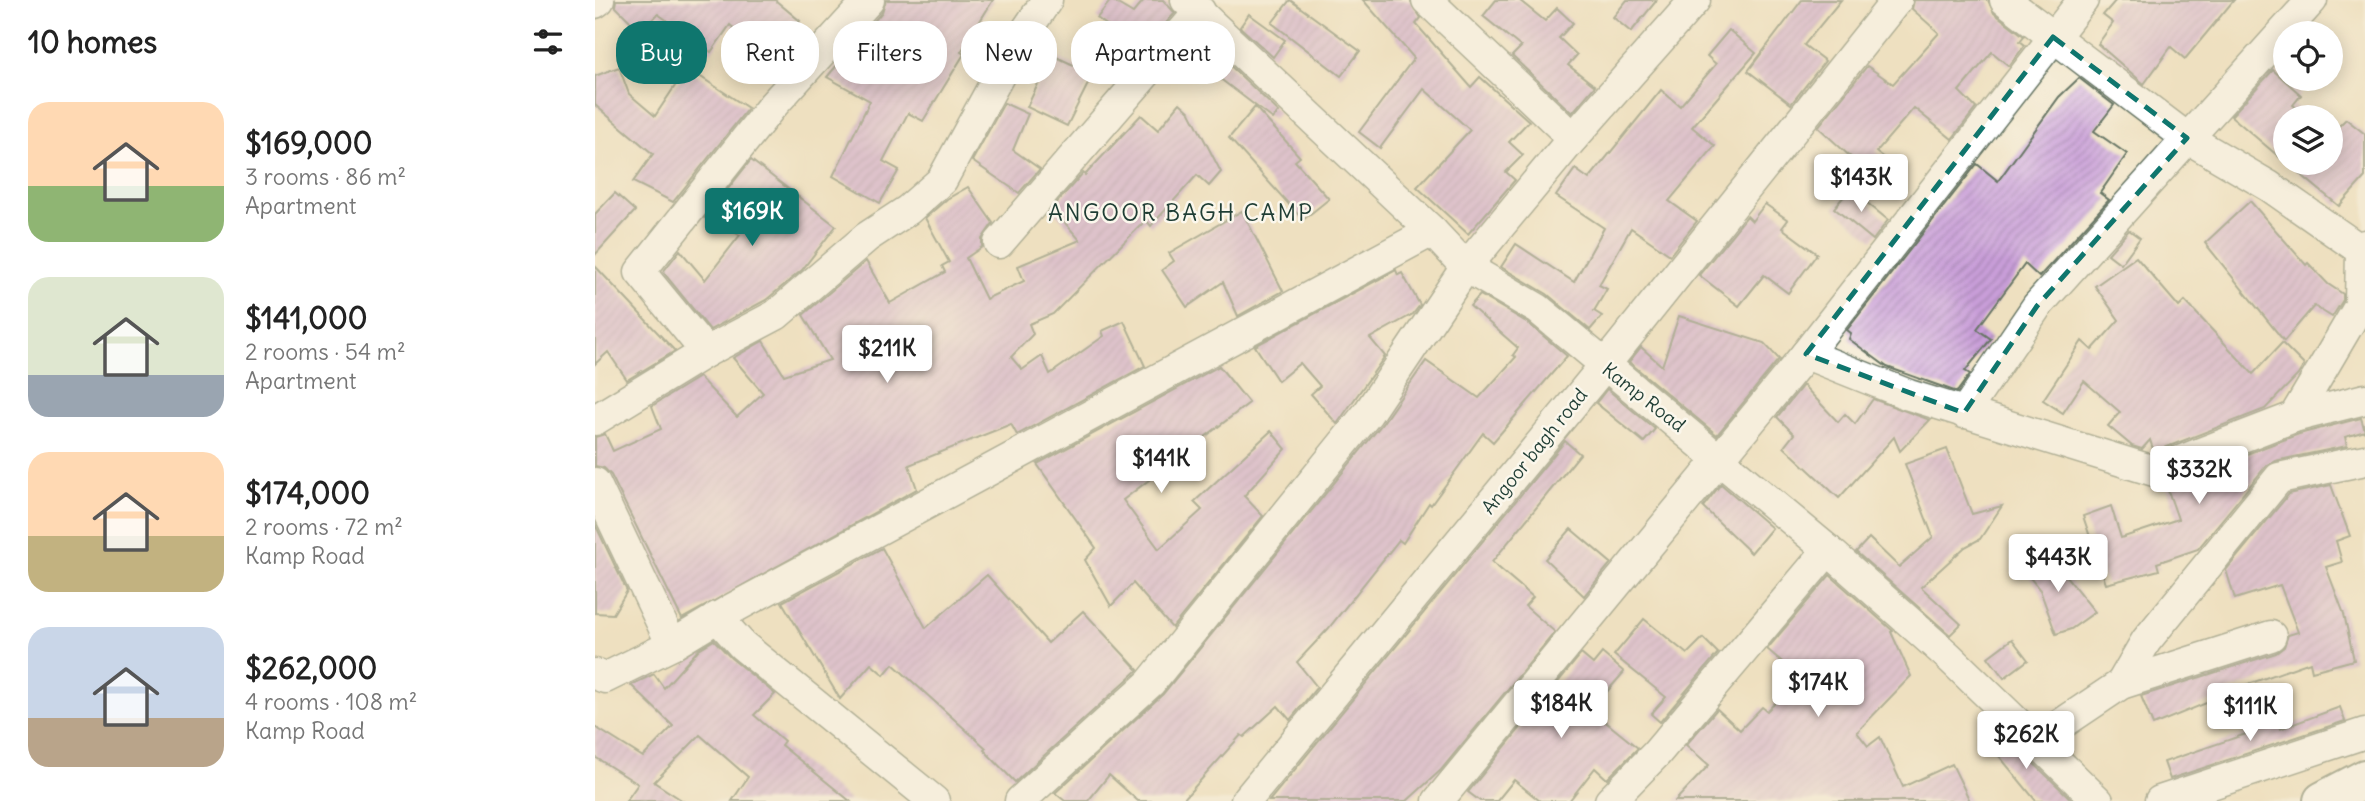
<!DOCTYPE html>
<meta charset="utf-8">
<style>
:root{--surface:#fff;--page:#f6f6f6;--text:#222;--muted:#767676;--accent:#0f766e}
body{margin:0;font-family:Delius,sans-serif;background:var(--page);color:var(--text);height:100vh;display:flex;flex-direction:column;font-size:26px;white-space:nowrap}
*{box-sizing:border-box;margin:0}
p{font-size:23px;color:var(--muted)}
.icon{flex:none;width:38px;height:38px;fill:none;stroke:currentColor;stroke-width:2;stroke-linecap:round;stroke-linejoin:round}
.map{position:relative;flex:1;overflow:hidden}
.panel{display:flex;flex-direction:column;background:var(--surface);width:595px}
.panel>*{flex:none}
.top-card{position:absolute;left:21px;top:21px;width:665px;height:63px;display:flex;gap:14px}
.controls{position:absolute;left:1678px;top:21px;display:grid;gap:14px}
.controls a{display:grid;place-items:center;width:70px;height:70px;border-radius:50%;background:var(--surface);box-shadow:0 4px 18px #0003;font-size:35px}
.price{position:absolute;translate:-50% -60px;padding:0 16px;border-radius:7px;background:#fff;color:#222;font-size:23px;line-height:46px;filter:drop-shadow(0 2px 4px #0008)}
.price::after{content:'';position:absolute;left:50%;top:42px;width:21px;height:16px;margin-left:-10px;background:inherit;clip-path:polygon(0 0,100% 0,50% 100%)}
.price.active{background:var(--accent);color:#fff}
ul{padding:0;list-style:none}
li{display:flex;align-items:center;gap:21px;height:175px;padding:0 28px}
li span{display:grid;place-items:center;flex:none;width:196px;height:140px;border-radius:21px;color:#555}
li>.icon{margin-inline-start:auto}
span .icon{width:84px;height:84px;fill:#fffc;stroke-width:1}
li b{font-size:30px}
h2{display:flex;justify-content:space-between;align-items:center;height:84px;padding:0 28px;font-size:30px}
.chip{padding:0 24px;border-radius:28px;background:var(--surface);box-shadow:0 4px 18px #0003;font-size:24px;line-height:63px}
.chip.active{background:var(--accent);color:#fff}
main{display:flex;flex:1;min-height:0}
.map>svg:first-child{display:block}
.building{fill:url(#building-hatch)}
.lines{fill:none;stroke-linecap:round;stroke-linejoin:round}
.street-casing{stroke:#677665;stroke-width:33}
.primary-casing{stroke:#677665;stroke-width:42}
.street{stroke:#fff;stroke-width:30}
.primary{stroke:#fff;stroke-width:38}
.marked{fill:none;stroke:#0f766e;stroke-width:5;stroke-dasharray:14 9;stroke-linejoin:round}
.labels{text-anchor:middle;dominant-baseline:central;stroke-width:5;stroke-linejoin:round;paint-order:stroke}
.street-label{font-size:19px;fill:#1f3d34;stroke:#fbf7ec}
.quarter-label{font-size:23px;letter-spacing:2px;fill:#1f3d34;stroke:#fbf7ec}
</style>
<main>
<section class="panel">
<h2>10 homes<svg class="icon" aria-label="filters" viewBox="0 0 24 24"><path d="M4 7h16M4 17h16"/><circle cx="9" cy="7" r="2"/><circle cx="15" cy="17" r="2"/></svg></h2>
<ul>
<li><span style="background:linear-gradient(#ffd9b3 60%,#8fb573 0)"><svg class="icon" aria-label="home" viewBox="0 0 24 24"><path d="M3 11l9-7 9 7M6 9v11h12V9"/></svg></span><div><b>$169,000</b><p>3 rooms · 86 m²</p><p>Apartment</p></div></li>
<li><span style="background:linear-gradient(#dfe7d0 70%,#9aa5b1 0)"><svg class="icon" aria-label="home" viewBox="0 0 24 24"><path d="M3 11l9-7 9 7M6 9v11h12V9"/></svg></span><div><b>$141,000</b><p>2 rooms · 54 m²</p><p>Apartment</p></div></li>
<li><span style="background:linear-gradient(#ffd9b3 60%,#c2b280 0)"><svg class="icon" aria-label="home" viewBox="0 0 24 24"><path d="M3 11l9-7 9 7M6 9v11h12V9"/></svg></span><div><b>$174,000</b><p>2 rooms · 72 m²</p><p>Kamp Road</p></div></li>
<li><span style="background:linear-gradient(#c9d6e8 65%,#b9a48a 0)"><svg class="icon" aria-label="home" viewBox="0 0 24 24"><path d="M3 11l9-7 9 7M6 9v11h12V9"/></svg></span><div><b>$262,000</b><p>4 rooms · 108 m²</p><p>Kamp Road</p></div></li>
</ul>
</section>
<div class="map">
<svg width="1770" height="801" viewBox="0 0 1770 801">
<defs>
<pattern id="building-hatch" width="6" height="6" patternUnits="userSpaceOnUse" patternTransform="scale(1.75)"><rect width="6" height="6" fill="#c99ed9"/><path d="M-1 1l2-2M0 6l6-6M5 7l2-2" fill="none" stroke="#a382b1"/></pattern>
</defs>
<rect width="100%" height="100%" fill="#fbf7ec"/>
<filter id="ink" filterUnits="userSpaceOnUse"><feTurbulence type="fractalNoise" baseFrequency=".0143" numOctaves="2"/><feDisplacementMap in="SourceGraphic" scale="14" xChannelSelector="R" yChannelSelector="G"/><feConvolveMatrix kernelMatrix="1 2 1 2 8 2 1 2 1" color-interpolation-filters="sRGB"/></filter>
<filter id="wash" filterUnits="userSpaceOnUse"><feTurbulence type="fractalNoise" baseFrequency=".00686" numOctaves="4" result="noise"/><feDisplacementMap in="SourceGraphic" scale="28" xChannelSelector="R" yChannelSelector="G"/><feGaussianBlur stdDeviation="1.57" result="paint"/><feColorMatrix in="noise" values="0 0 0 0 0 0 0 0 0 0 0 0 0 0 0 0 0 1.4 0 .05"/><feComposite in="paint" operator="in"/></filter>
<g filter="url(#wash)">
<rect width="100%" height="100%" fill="#eee0c0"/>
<g id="blocks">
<!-- building -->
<g class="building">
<polygon points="21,0 180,0 205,21 175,58 135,25 116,52 63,14 45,31 20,6"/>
<polygon points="291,0 398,0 366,52 369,54 328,121 313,113 288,161 304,170 285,203 238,176 275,101 232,77 287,12"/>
<polygon points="516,0 538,13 549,0 568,0 580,13 562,33 556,28 542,47 502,18"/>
<polygon points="695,0 765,51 746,76 677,23"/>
<polygon points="768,0 815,0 826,18 821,24 876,87 885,77 934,121 914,142 928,155 911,172 920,180 873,234 822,187 875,130 829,89 785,148 764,132 819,58"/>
<polygon points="901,0 924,0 950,21 962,8 978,23 964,38 982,55 973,65 1000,86 977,113 917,56 926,47 888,16"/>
<polygon points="1032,0 1062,0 1036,32 1018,17"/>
<polygon points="1207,0 1246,0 1209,45 1230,61 1196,104 1153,71"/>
<polygon points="1319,0 1393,0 1399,13 1429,36 1425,41 1430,45 1414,66 1397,52 1364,91 1381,108 1357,139 1319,108 1281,152 1299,166 1285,184 1223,127 1272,66 1298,84 1344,33 1317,9"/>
<polygon points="1521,0 1639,0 1590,59 1576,47 1549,84 1503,44 1518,23 1508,15"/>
<polygon points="654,14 690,40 678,57 645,27"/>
<polygon points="1134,30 1161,53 1097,127 1120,146 1074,201 1102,221 1075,255 1036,228 1004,285 1012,289 999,311 1007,316 995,330 952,294 906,267 921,244 979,282 1009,228 961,196 980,169 994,179 1066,90 1085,106 1121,64 1112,56"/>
<polygon points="605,37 684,112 678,119 603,62 599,66 589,57"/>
<polygon points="457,55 498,74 472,126 432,107"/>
<polygon points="24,67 34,94 60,116 92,68 153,108 78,202 38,182 58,154 0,105 0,76"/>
<polygon points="1678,70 1706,95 1698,105 1714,117 1690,117 1690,162 1636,116"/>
<polygon points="1484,78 1519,105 1499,131 1532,154 1505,193 1514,200 1444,277 1430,264 1382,329 1396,339 1370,371 1375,374 1362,392 1292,367 1254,339 1256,333 1252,330 1382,164 1403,181 1464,97"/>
<polygon points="409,103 433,114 418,150 445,169 424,193 377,161"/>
<polygon points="585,103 595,112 626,172 614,186 602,175 556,226 551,220 458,314 434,324 438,334 416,357 427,370 447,356 455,374 509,336 507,331 529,321 550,366 422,435 416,424 314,465 322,489 87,619 16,475 9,468 0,466 0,437 10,434 18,451 66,429 57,406 104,377 142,417 168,393 138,358 168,341 189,375 235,360 208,315 271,261 295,303 350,272 347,266 354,262 330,218 352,199 373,187 398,223 387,239 387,247 371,258 391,299 429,281 423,266 485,240 457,208 488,173 490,175 546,115 563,130"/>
<polygon points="660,107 705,157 700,161 734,199 708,220 634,138"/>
<polygon points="1751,119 1770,134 1770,177 1744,206 1692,163 1736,163 1736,134"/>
<polygon points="156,160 241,226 207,270 171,300 115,330 68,272 85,250 110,280 145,235 110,218"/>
<polygon points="1255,189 1293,220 1278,240 1239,208"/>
<polygon points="20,193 40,211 0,255 0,214"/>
<polygon points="1655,201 1711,265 1713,263 1733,284 1748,294 1748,300 1737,317 1719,306 1689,341 1610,243"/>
<polygon points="1170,204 1193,220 1187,228 1222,254 1193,293 1169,275 1144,306 1104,275 1152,216 1157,221"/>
<polygon points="647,211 688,291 643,316 628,282 592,307 567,270 579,261 574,253"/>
<polygon points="1534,230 1545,238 1526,264 1513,254"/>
<polygon points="1541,257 1584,307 1590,301 1658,374 1687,343 1709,365 1703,375 1670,409 1559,452 1555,440 1547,449 1537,446 1513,426 1525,412 1489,381 1468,413 1448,400 1487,341 1497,350 1524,320 1500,286"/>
<polygon points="0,266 80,351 32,380 13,352 0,364"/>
<polygon points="801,270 803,275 807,273 825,305 818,314 775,338 790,356 742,424 716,394 725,386 705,363 683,381 660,346"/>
<polygon points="885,295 933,323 972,356 898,442 888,433 836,505 834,503 808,543 804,540 733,629 702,662 722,687 695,720 683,706 649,737 646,735 587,801 543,801 514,775 493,801 470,801 460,793 568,694 787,424 831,361 884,398 921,357 918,355 923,348 875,306"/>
<polygon points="1084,316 1169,343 1184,359 1122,435 1034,362 1046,347 1067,366"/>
<polygon points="624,366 654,403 528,500 564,549 607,510 599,502 676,431 691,449 649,496 668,516 577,628 538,583 516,606 490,560 501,548 442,464"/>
<polygon points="1208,385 1243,422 1250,414 1260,424 1278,399 1335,420 1305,451 1299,437 1244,498 1189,447 1199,434 1182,417"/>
<polygon points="1012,389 1060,429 1049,442 1001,403"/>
<polygon points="1766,418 1770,431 1750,437 1752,446 1680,461 1671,466 1603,549 1562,563 1564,570 1511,584 1488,516 1516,506 1526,538 1583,519 1571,485 1704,434"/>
<polygon points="970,441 985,454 897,562 938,597 930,606 960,632 846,770 812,801 674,801"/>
<polygon points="1352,449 1377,514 1407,506 1385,539 1370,547 1326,587 1366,624 1355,635 1261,552 1274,538 1304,567 1338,537 1310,464"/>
<polygon points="1126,484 1177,528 1156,553 1108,507"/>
<polygon points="1736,485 1755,536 1741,541 1747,562 1731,567 1749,614 1759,660 1717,671 1715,662 1625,694 1626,697 1558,725 1546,696 1681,653 1689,647 1693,635 1703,632 1685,585 1640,599 1631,570 1694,494"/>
<polygon points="0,524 32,591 18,614 0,613"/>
<polygon points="976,529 1016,563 989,596 950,559"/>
<polygon points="287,548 331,628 392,575 453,643 488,611 543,670 420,782 389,750 391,748 298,664 289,675 276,664 245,699 187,602"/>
<polygon points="1450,550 1500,612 1476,629 1461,634 1445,590 1427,568"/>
<polygon points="1235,575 1298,631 1296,632 1316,676 1262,732 1273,746 1285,737 1308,787 1357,764 1375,801 1080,801 1114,765 1091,745 1122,709 1145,730 1167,707 1172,711 1206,678 1172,649"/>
<polygon points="1049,619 1092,654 1108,638 1123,653 1065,722 1056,714 1071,697 1019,655"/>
<polygon points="1417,639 1433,660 1409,678 1393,657"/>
<polygon points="119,640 136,658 180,694 159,715 189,741 186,745 255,801 137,801 153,777 105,735 59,782 88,801 31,801 43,784 0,757 0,727 48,757 78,726 36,685 59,674 69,688 104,649"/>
<polygon points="1007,653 1029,672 996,710 1043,748 1012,779 1000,768 974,801 945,801 919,780 902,801 885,801 873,792 986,654 998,664"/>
<polygon points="1745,707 1750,721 1575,779 1569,762 1683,723 1685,729"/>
<polygon points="1404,730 1478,801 1441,801 1391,740"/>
</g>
</g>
</g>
<g filter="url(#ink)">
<use href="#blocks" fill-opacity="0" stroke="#677665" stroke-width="2"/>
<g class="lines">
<!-- street casing -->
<g class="street-casing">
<g id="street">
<polyline points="591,0 837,231 871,267 943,309 1233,550 1353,656 1503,801"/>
<polyline points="832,0 978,138"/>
<polyline points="1410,0 1592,138 1674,186 1770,253"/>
<polyline points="0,3 4,0"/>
<polyline points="404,243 605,11"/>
<polyline points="111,352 45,272 177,106 274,0"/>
<polyline points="1211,354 1314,395 1559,471 1699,417 1770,399"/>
<polyline points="1369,413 1442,306 1717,0"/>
<polyline points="1699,417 1765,305 1766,250 1770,245"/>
<polyline points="0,420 111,352 181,315 272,237 313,210 347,180 418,50 452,0"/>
<polyline points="0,483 77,645"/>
<polyline points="122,617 147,645 339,801"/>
<polyline points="0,674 10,678 77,645 135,610 837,231"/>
<polyline points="1526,684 1551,641 1684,478 1770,460"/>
<polyline points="1441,741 1526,684 1676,636"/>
<polyline points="425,801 555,683 773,413 871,267 978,138 1100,0"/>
<polyline points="651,801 1009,366 1302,0"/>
<polyline points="843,801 1211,354 1488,0"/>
<polyline points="1015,801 1061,754 1233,550"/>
<polyline points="1565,801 1770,733"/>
</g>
</g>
<!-- primary casing -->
<g class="primary-casing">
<polyline id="primary" points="1728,801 1770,779"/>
</g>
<!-- street -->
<use href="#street" class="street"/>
<!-- primary -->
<use href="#primary" class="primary"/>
</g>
</g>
<!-- marked area -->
<path d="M0 0H1770V801H0ZM1458 37 1592 138 1442 306 1369 413 1211 354Z" fill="#eee0c0" fill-opacity=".55" fill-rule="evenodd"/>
<path class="marked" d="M1458 37 1592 138 1442 306 1369 413 1211 354Z"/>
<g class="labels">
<!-- street labels -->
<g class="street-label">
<text transform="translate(1049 397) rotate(38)">Kamp Road</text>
<text transform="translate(939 451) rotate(-51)">Angoor bagh road</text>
</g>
<!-- quarter labels -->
<g class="quarter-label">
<text x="586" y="212">ANGOOR BAGH CAMP</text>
</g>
</g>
</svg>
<div class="controls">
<a><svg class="icon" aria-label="locate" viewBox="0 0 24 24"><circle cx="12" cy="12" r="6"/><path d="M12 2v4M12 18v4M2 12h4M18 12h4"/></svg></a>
<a><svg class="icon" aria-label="layers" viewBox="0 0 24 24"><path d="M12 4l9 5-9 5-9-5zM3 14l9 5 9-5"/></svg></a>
</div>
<b class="price" style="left:1266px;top:214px">$143K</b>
<b class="price active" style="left:157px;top:248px">$169K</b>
<b class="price" style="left:292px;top:385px">$211K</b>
<b class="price" style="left:566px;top:495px">$141K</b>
<b class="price" style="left:1604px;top:506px">$332K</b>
<b class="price" style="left:1463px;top:594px">$443K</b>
<b class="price" style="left:1223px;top:719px">$174K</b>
<b class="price" style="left:966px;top:740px">$184K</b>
<b class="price" style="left:1655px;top:743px">$111K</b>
<b class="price" style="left:1431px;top:771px">$262K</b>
<div class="top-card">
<a class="chip active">Buy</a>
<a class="chip">Rent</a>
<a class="chip">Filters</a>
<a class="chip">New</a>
<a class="chip">Apartment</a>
</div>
</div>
</main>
